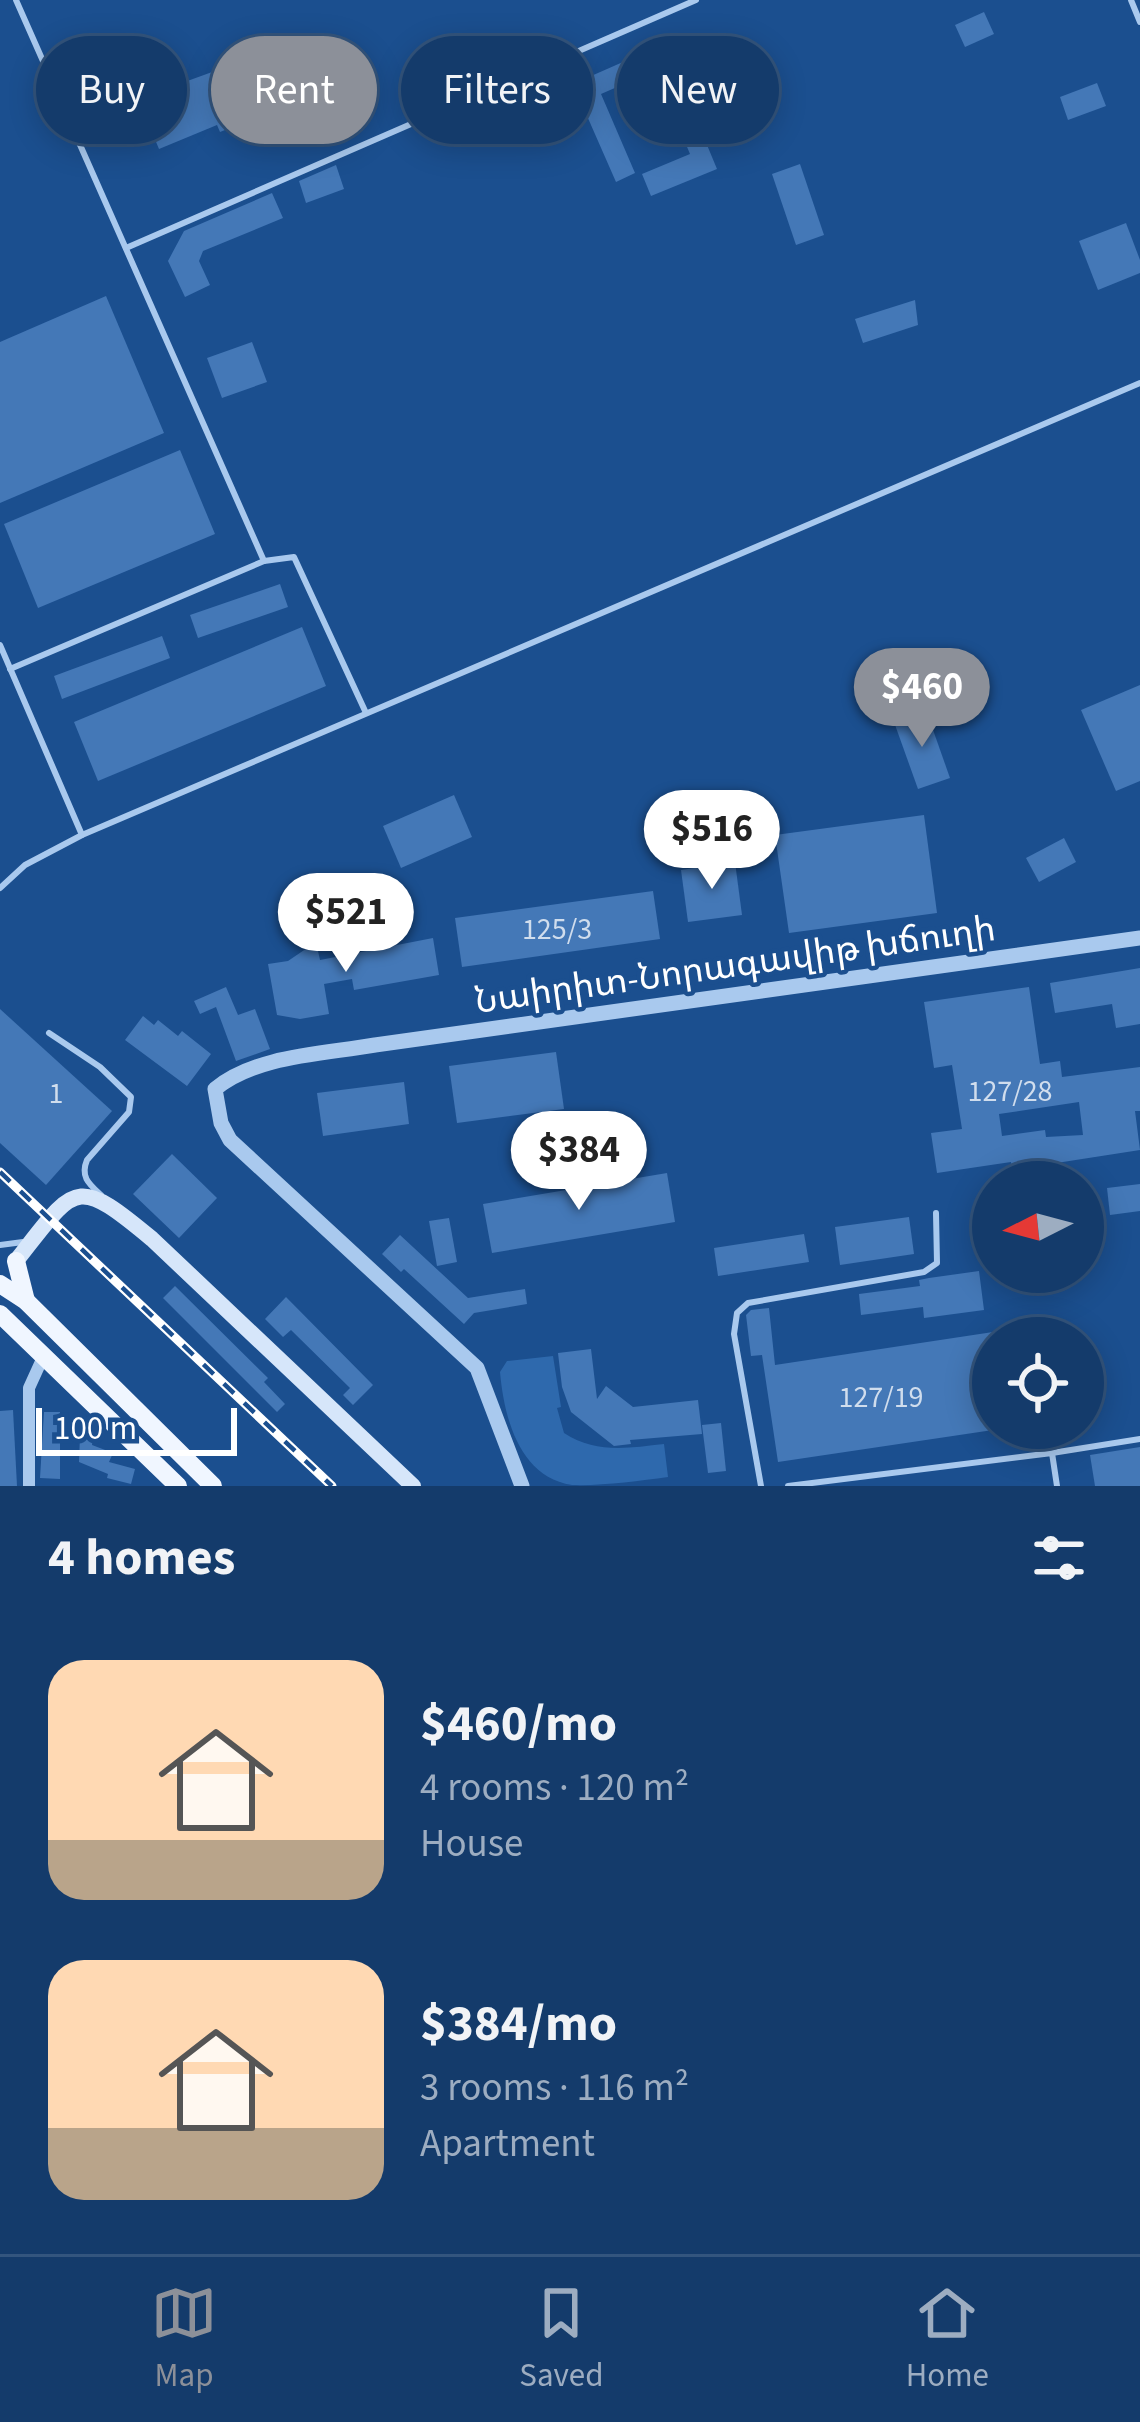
<!DOCTYPE html>
<meta charset="utf-8">
<style>
:root{--surface:#143b6b;--page:#1d4271;--text:#f1f3f6;--muted:#9dadc1;--line:#33557e;--accent:#8c9099}
body{margin:0;font-family:"Source Sans 3","Noto Sans Armenian",sans-serif;background:var(--page);color:var(--text);height:100vh;display:flex;flex-direction:column;font-size:45px;white-space:nowrap}
*{box-sizing:border-box;margin:0}
p{font-size:39px;color:var(--muted)}
.icon{flex:none;width:66px;height:66px;fill:none;stroke:currentColor;stroke-width:2;stroke-linecap:round;stroke-linejoin:round}
.map{position:relative;height:1486px;overflow:hidden}
.sheet{display:flex;flex-direction:column;background:var(--surface);flex:1}
.sheet>*{flex:none}
.top-card{position:absolute;left:36px;top:36px;width:1068px;height:108px;display:flex;gap:24px}
.needle{width:78px;rotate:264deg}
.fabs{position:absolute;left:972px;top:1161px;display:grid;gap:24px}
.fabs a{display:grid;place-items:center;width:132px;height:132px;border-radius:50%;background:var(--surface);box-shadow:0 6px 30px #0003,0 0 0 3px var(--line);font-size:60px}
.scale{position:absolute;left:36px;bottom:30px;width:201px;box-sizing:border-box;padding-left:12px;border:6px solid #fff;border-top:0;font-size:33px;line-height:42px;white-space:nowrap;color:#fff;-webkit-text-stroke:9px #1b4f8f;paint-order:stroke}
.price{position:absolute;translate:-50% -102px;padding:0 27px;border-radius:42px;background:#fff;color:#222;font-size:39px;line-height:78px;filter:drop-shadow(0 3px 6px #0008)}
.price::after{content:'';position:absolute;left:50%;top:72px;width:36px;height:27px;margin-left:-18px;background:inherit;clip-path:polygon(0 0,100% 0,50% 100%)}
.price.current{background:var(--accent);color:#fff}
ul{padding:0;list-style:none}
li{display:flex;align-items:center;gap:36px;height:300px;padding:0 48px}
li span{display:grid;place-items:center;flex:none;width:336px;height:240px;border-radius:36px;color:#555}
li>.icon{margin-inline-start:auto}
span .icon{width:144px;height:144px;fill:#fffc;stroke-width:1}
li b{font-size:51px}
h2{display:flex;justify-content:space-between;align-items:center;height:144px;padding:0 48px;font-size:51px}
.chip{padding:0 42px;border-radius:54px;background:var(--surface);box-shadow:0 6px 30px #0003,0 0 0 3px var(--line);font-size:42px;line-height:108px}
.chip.current{background:var(--accent);color:#fff}
.menu{display:flex;justify-content:space-around;align-items:center;height:168px;border-top:3px solid var(--line);background:var(--surface);font-size:33px;color:var(--muted)}
.menu a{display:grid;justify-items:center;gap:6px}
.menu .current{color:var(--accent)}
.map>svg:first-child{display:block}
.green{fill:#2e69ad}
.building{fill:#4478b7;fill-rule:evenodd}
.lines{fill:none;stroke-linecap:round;stroke-linejoin:round}
.service{stroke:#a9c9ee;stroke-width:6}
.minor{stroke:#a9c9ee;stroke-width:12}
.tertiary{stroke:#a9c9ee;stroke-width:15}
.secondary{stroke:#d6e6fa;stroke-width:16}
.primary{stroke:#f0f6ff;stroke-width:18}
.rail-casing{stroke:#fff;stroke-width:9}
.rail{stroke:#1b4f8f;stroke-width:4.5;stroke-dasharray:14;stroke-linecap:butt}
.labels{text-anchor:middle;dominant-baseline:central;stroke-width:9;stroke-linejoin:round;paint-order:stroke}
.number-label{font-size:30px;fill:#d0dded}
.street-label{font-size:36px;fill:#fff;stroke:#1b4f8f}
</style>
<div class="map">
<svg width="1140" height="1486" viewBox="0 0 1140 1486">
<rect width="100%" height="100%" fill="#1b4f8f"/>
<!-- green -->
<path class="green" d="M553 1356 561 1407 557 1408 564 1433C596 1454 628 1448 664 1444L668 1477C638 1481 602 1486 572 1485 519 1477 504 1417 500 1372L507 1361Z"/>
<!-- building -->
<g class="building">
<polygon points="984,12 994,34 965,47 955,25"/>
<polygon points="270,51 291,104 220,132 217,125 159,149 138,99"/>
<polygon points="632,58 640,77 601,94 635,173 616,182 573,84"/>
<polygon points="675,68 717,169 651,196 642,174 690,154 657,75"/>
<polygon points="1097,83 1106,106 1068,120 1060,97"/>
<polygon points="800,164 824,235 796,245 772,174"/>
<polygon points="336,165 344,189 306,203 299,181"/>
<polygon points="272,193 283,218 203,251 199,261 210,285 185,297 168,261 184,231"/>
<polygon points="1126,223 1140,260 1140,273 1098,290 1079,241"/>
<polygon points="106,296 164,433 0,503 0,342"/>
<polygon points="915,300 918,325 863,343 855,319"/>
<polygon points="252,342 267,382 222,398 207,358"/>
<polygon points="180,450 215,534 38,608 4,524"/>
<polygon points="280,584 288,607 198,638 190,615"/>
<polygon points="302,627 326,686 98,781 74,722"/>
<polygon points="162,636 170,658 62,699 54,676"/>
<polygon points="1140,685 1140,781 1116,791 1081,710"/>
<polygon points="926,710 950,778 918,789 894,722"/>
<polygon points="454,795 472,837 401,868 383,826"/>
<polygon points="924,815 937,913 789,933 775,835"/>
<polygon points="1064,838 1076,862 1039,882 1026,858"/>
<polygon points="735,862 742,915 688,922 681,870"/>
<polygon points="653,891 660,939 462,967 455,918"/>
<polygon points="433,938 439,975 354,990 352,979 324,984 329,1014 300,1019 277,1015 268,964 288,961 316,942 320,960"/>
<polygon points="1140,968 1140,1024 1116,1028 1112,1004 1055,1013 1050,983"/>
<polygon points="226,987 238,1015 255,1009 270,1049 236,1061 216,1007 200,1014 194,1001"/>
<path d="M1029 987 1040 1064 1060 1061 1062 1077 1140 1067V1111H1135L1140 1150 1050 1164V1171L1013 1176 1011 1162 937 1173 931 1133 962 1129 952 1065 934 1068 924 1002ZM1079 1102 1083 1135 1046 1137 1045 1130 1002 1136 999 1114Z"/>
<polygon points="0,1009 112,1111 46,1185 0,1143"/>
<polygon points="143,1016 154,1025 158,1020 178,1036 182,1031 211,1054 187,1086 125,1040"/>
<polygon points="556,1052 564,1109 457,1123 449,1066"/>
<polygon points="404,1082 409,1124 323,1136 317,1093"/>
<polygon points="172,1154 217,1198 179,1238 133,1194"/>
<polygon points="667,1173 675,1222 492,1253 483,1204"/>
<polygon points="1140,1184 1140,1211 1110,1215 1107,1188"/>
<polygon points="909,1217 914,1254 840,1265 835,1227"/>
<polygon points="449,1218 457,1262 437,1266 429,1221"/>
<polygon points="804,1234 809,1262 718,1276 714,1248"/>
<polygon points="400,1235 468,1298 525,1289 527,1304 474,1313 464,1324 404,1269 401,1272 382,1254"/>
<polygon points="979,1271 984,1310 924,1318 923,1307 861,1315 859,1294 920,1286 919,1280 929,1278"/>
<polygon points="175,1286 268,1378 264,1382 285,1404 277,1412 163,1298"/>
<polygon points="286,1297 373,1385 353,1405 343,1395 350,1388 291,1330 283,1337 265,1319"/>
<polygon points="769,1308 775,1365 993,1332 993,1430 778,1462 762,1355 751,1356 746,1315 751,1310"/>
<polygon points="591,1349 597,1399 606,1386 633,1407 698,1400 702,1434 630,1440 631,1444 614,1446 571,1412 562,1387 558,1353"/>
<polygon points="13,1410 17,1486 0,1486 0,1411"/>
<polygon points="44,1412 60,1412 60,1479 40,1478"/>
<polygon points="721,1423 726,1471 708,1473 702,1425"/>
<polygon points="80,1436 93,1437 92,1445 113,1453 109,1462 135,1469 131,1484 107,1478 108,1474 79,1462"/>
<polygon points="1140,1447 1140,1486 1095,1486 1090,1455"/>
</g>
<g class="lines">
<!-- service -->
<g class="service">
<polyline points="16,0 264,561"/>
<polyline points="1131,0 1140,22"/>
<polyline points="126,248 696,0"/>
<polyline points="0,645 82,835"/>
<polyline points="10,669 264,561 294,557 366,713"/>
<polyline points="0,888 25,865 82,835 1140,383"/>
<path d="M49 1033 100 1067 131 1097 129 1112 87 1160C80 1177 89 1184 101 1195"/>
<polyline points="0,1245 23,1242"/>
<polyline points="1052,1453 1140,1439"/>
<polyline points="761,1486 734,1334 737,1313 748,1303 924,1272 937,1263 936,1213"/>
<polyline points="788,1486 1052,1453 1057,1486"/>
</g>
<!-- minor -->
<polyline class="minor" points="29,1486 29,1388 44,1355"/>
<!-- tertiary -->
<path class="tertiary" d="M522 1486 477 1368 230 1140 221 1123 215 1089C256 1055 325 1054 375 1045L1140 938"/>
<!-- secondary -->
<path class="secondary" d="M16 1261C76 1185 74 1174 152 1239L413 1486"/>
<!-- primary -->
<g class="primary">
<polyline points="16,1261 26,1301"/>
<polyline points="0,1284 26,1301 213,1486"/>
<polyline points="0,1314 178,1486"/>
</g>
<!-- rail casing -->
<g class="rail-casing">
<polyline id="rail" points="0,1172 332,1486"/>
</g>
<!-- rail -->
<use href="#rail" class="rail"/>
</g>
<g class="labels">
<!-- number labels -->
<g class="number-label">
<text x="557" y="929">125/3</text>
<text x="1010" y="1091">127/28</text>
<text x="56" y="1093">1</text>
<text x="881" y="1397">127/19</text>
</g>
<!-- street labels -->
<g class="street-label">
<text transform="translate(735 965) rotate(-8)">Նաիրիտ-Նորագավիթ խճուղի</text>
</g>
</g>
</svg>
<div class="fabs">
<a><svg class="needle" viewBox="-14 -14 28 28"><path d="M0-13l5 13h-10z" fill="#e53935"/><path d="M0 13l5-13h-10z" fill="#9dadc1"/></svg></a>
<a><svg class="icon" aria-label="locate" viewBox="0 0 24 24"><circle cx="12" cy="12" r="6"/><path d="M12 2v4M12 18v4M2 12h4M18 12h4"/></svg></a>
</div>
<div class="scale">100 m</div>
<b class="price current" style="left:922px;top:750px">$460</b>
<b class="price" style="left:712px;top:892px">$516</b>
<b class="price" style="left:346px;top:975px">$521</b>
<b class="price" style="left:579px;top:1213px">$384</b>
<div class="top-card">
<a class="chip">Buy</a>
<a class="chip current">Rent</a>
<a class="chip">Filters</a>
<a class="chip">New</a>
</div>
</div>
<section class="sheet">
<h2>4 homes<svg class="icon" aria-label="filters" viewBox="0 0 24 24"><path d="M4 7h16M4 17h16"/><circle cx="9" cy="7" r="2"/><circle cx="15" cy="17" r="2"/></svg></h2>
<ul>
<li><span style="background:linear-gradient(#ffd9b3 75%,#b9a48a 0)"><svg class="icon" aria-label="home" viewBox="0 0 24 24"><path d="M3 11l9-7 9 7M6 9v11h12V9"/></svg></span><div><b>$460/mo</b><p>4 rooms · 120 m²</p><p>House</p></div></li>
<li><span style="background:linear-gradient(#ffd9b3 70%,#b9a48a 0)"><svg class="icon" aria-label="home" viewBox="0 0 24 24"><path d="M3 11l9-7 9 7M6 9v11h12V9"/></svg></span><div><b>$384/mo</b><p>3 rooms · 116 m²</p><p>Apartment</p></div></li>
</ul>
</section>
<nav class="menu">
<a class="current"><svg class="icon" aria-label="map" viewBox="0 0 24 24"><path d="M3 6l6-2 6 2 6-2v14l-6 2-6-2-6 2zM9 4v14M15 6v14"/></svg>Map</a>
<a><svg class="icon" aria-label="saved" viewBox="0 0 24 24"><path d="M7 4h10v16l-5-4-5 4z"/></svg>Saved</a>
<a><svg class="icon" aria-label="home" viewBox="0 0 24 24"><path d="M3 11l9-7 9 7M6 9v11h12V9"/></svg>Home</a>
</nav>
